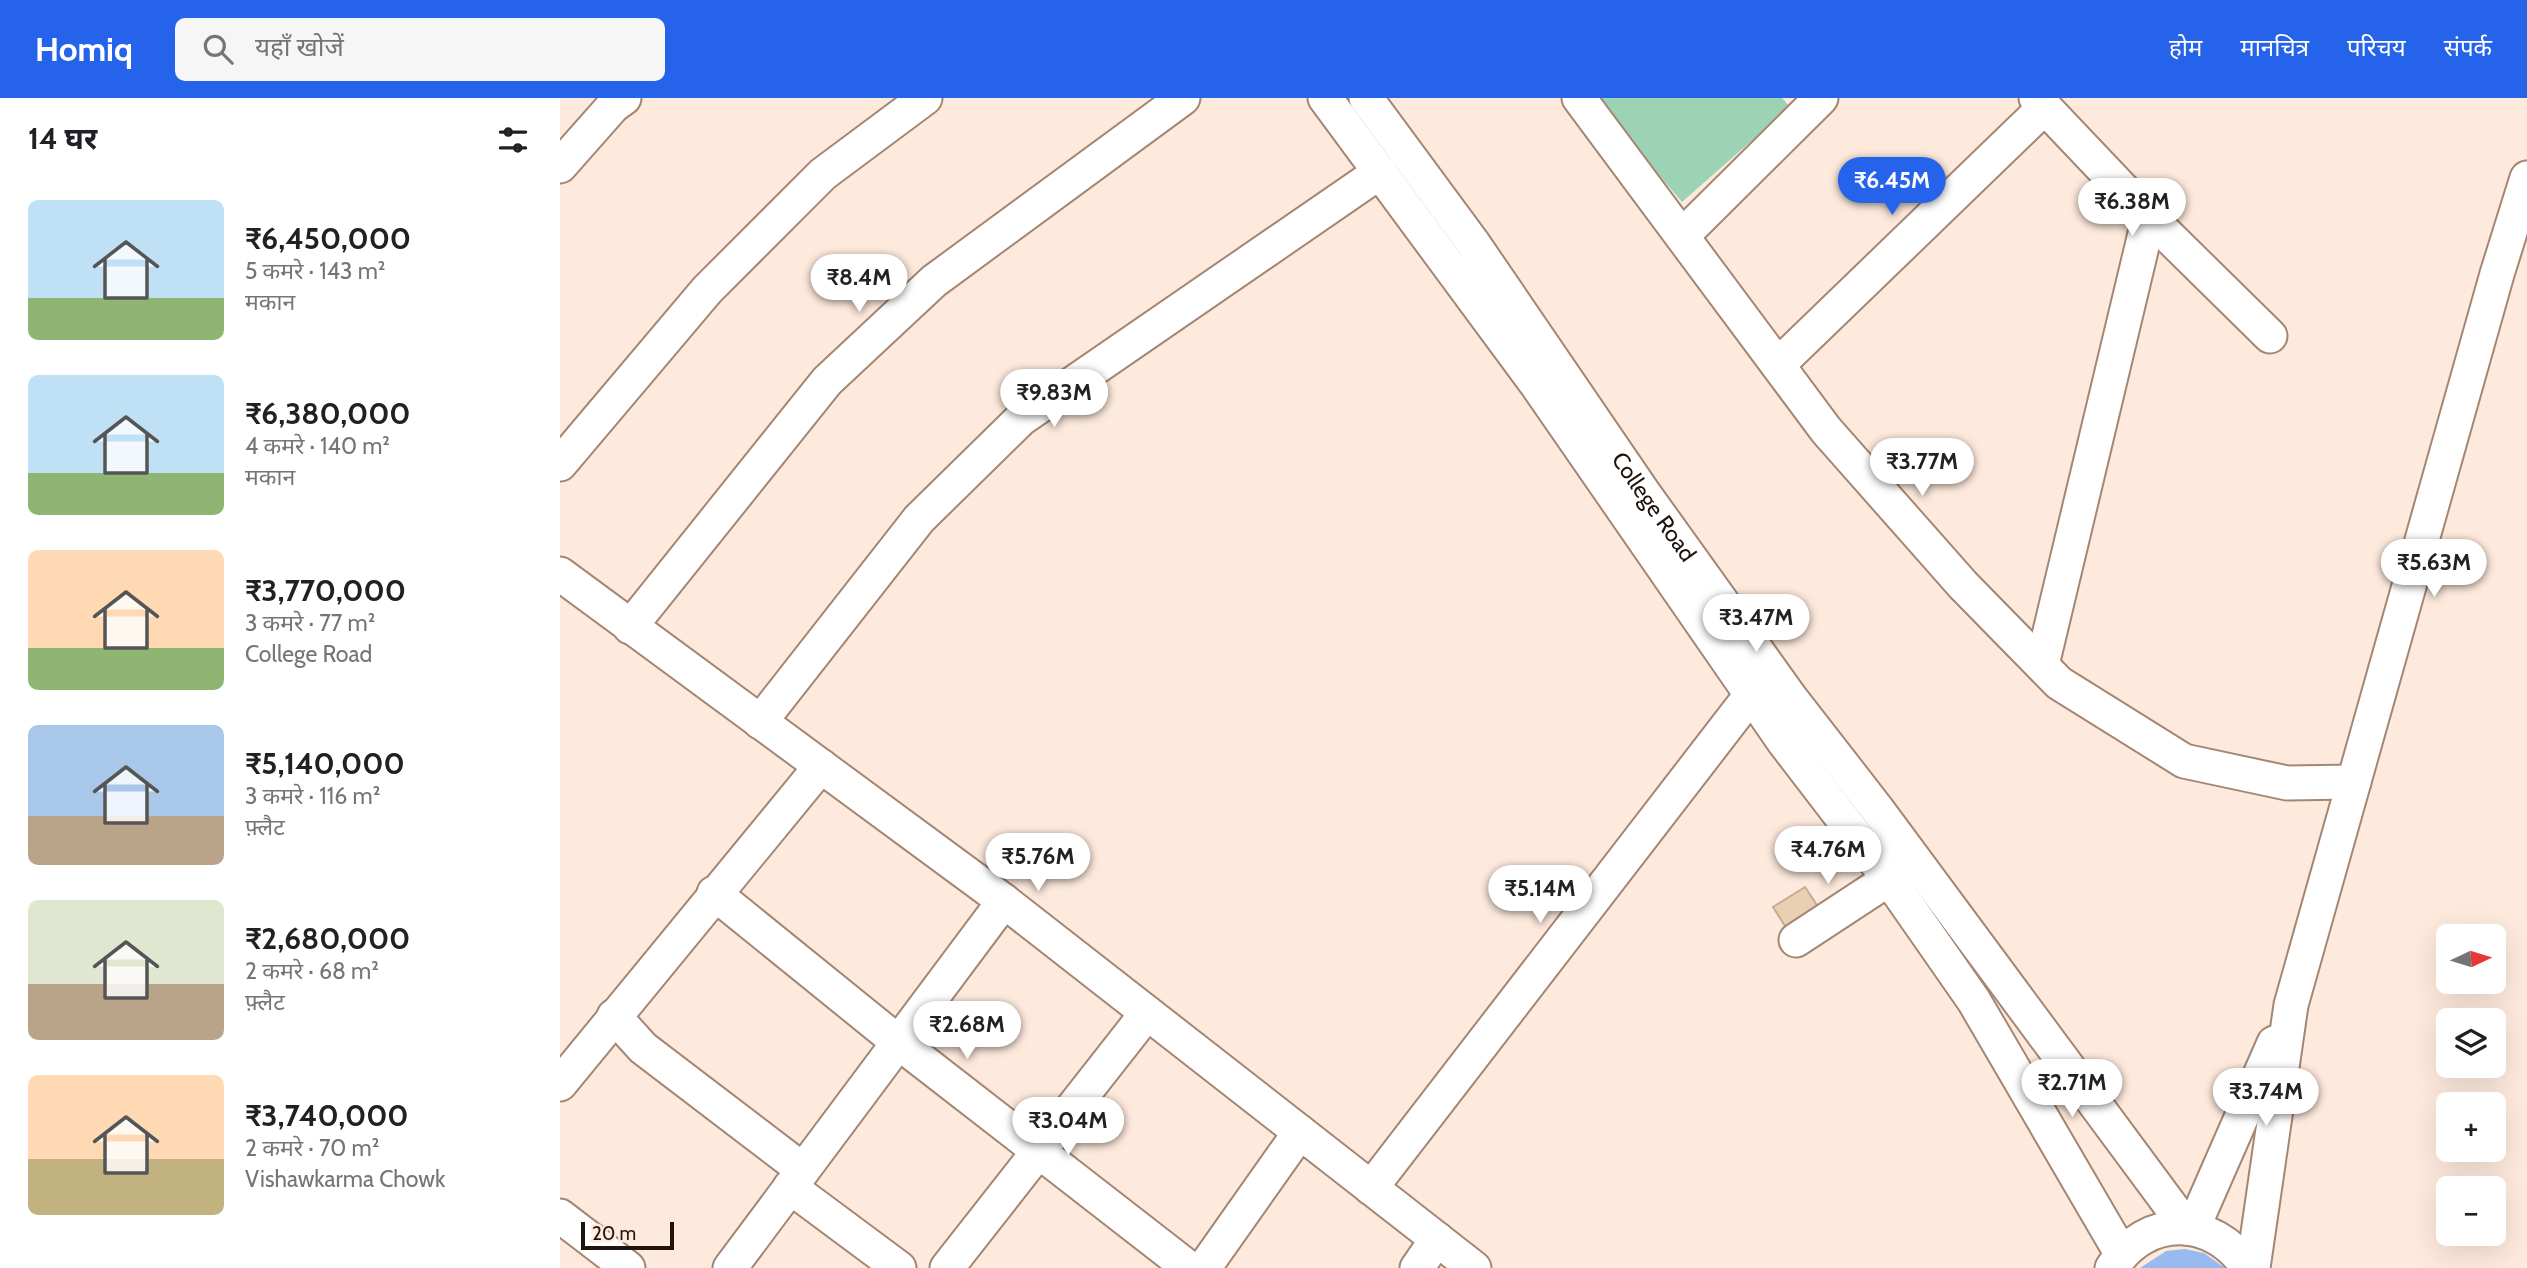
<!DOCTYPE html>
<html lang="hi">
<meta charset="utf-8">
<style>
:root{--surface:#fff;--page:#f6f6f6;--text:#202124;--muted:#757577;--accent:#2563eb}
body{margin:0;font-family:Cabin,"Noto Sans Devanagari",sans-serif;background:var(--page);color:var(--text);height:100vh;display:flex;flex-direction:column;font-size:26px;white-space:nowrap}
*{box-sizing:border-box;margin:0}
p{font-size:23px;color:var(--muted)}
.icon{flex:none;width:38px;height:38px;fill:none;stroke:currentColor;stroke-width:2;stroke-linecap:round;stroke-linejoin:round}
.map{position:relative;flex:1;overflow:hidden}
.panel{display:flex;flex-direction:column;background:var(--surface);width:560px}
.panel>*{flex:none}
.needle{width:46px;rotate:86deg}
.tools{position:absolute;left:1876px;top:826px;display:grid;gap:14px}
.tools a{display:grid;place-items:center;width:70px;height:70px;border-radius:10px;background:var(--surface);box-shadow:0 7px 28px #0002;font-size:35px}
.scale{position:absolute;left:21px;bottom:18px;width:93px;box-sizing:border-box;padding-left:7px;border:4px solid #1f140d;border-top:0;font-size:19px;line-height:24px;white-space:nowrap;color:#1f140d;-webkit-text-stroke:5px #feeadd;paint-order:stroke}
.price{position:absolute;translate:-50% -60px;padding:0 16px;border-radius:24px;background:#fff;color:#222;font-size:23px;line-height:46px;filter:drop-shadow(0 2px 4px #0008)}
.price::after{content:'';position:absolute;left:50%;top:42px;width:21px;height:16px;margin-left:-10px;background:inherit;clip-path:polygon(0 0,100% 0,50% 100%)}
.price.on{background:var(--accent);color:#fff}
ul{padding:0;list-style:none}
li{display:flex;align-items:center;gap:21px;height:175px;padding:0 28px}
li span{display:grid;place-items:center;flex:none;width:196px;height:140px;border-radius:10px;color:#555}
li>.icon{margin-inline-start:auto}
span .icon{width:84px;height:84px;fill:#fffc;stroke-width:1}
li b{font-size:30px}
h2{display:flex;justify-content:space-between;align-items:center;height:84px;padding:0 28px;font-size:30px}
header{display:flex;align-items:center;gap:42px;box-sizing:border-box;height:98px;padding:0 35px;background:var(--accent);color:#fff}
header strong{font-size:33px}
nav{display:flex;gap:38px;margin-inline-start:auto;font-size:24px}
.search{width:490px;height:63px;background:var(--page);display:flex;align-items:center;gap:18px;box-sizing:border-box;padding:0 24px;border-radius:10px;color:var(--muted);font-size:26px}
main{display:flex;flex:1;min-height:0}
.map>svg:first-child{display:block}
.green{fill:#9cd3b4}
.water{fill:#99baee}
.building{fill:#e9cfb4;stroke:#c6ac92;stroke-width:2}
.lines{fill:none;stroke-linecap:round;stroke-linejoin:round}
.minor-casing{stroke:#a48672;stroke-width:37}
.minor{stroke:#fff;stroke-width:33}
.labels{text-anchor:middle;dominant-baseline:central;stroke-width:6;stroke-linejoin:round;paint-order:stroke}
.street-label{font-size:23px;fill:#1f140d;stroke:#feeadd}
</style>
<header>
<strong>Homiq</strong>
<div class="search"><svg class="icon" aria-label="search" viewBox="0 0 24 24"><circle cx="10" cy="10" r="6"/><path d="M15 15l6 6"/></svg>यहाँ खोजें</div>
<nav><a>होम</a><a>मानचित्र</a><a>परिचय</a><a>संपर्क</a></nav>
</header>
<main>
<section class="panel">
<h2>14 घर<svg class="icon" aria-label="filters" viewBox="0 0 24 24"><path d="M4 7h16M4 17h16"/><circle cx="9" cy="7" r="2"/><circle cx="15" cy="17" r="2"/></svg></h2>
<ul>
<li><span style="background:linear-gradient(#bfe0f5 70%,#8fb573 0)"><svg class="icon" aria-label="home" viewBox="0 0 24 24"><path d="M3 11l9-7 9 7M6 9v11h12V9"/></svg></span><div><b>₹6,450,000</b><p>5 कमरे · 143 m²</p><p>मकान</p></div></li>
<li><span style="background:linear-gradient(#bfe0f5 70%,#8fb573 0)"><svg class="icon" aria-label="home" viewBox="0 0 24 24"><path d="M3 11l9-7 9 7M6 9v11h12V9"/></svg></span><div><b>₹6,380,000</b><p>4 कमरे · 140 m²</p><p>मकान</p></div></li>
<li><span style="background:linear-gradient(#ffd9b3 70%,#8fb573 0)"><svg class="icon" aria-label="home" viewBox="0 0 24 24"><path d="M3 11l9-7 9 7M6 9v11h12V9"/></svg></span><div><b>₹3,770,000</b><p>3 कमरे · 77 m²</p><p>College Road</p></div></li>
<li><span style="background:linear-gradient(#a9c7e8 65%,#b9a48a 0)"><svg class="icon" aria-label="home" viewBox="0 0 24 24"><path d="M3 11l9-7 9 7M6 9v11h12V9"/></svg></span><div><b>₹5,140,000</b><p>3 कमरे · 116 m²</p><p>फ़्लैट</p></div></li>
<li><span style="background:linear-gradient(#dfe7d0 60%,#b9a48a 0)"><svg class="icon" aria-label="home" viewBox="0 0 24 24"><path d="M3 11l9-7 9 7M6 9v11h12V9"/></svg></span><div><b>₹2,680,000</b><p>2 कमरे · 68 m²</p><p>फ़्लैट</p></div></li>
<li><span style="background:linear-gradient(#ffd9b3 60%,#c2b280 0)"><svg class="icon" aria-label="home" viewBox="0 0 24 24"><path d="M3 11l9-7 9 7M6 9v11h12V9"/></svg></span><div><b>₹3,740,000</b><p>2 कमरे · 70 m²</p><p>Vishawkarma Chowk</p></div></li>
</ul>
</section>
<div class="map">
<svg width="1967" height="1170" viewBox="0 0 1967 1170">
<rect width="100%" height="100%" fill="#feeadd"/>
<!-- green -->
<polygon class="green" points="1033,0 1222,0 1230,9 1122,104"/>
<!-- water -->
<polygon class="water" points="1625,1151 1644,1155 1665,1170 1580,1170 1606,1153"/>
<!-- building -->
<polygon class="building" points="1245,789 1262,815 1230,836 1213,809"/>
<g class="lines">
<!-- minor casing -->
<g class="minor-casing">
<g id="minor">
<polyline points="765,0 977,287 1224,644 1329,781 1414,903 1561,1155"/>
<path id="s1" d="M806 0 913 145 1083 394 1230 599 1317 711 1627 1130"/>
<polyline points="1019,0 1266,332 1403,487 1499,585 1624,663 1727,685 1794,684"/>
<polyline points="1476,0 1589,119 1710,238"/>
<polyline points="0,68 53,8 64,0"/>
<polyline points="1122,138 1261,0"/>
<polyline points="1218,267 1485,9"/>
<polyline points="0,366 147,192 263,76 365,0"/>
<polyline points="0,476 444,803 914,1170"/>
<polyline points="70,529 267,283 374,183 623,0"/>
<polyline points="1482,567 1589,119"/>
<polyline points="200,624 359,421 461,321 820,74"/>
<polyline points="154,795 338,944 629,1170"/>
<polyline points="1236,842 1329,781"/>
<polyline points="54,918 83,950 243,1072"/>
<polyline points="0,986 261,668"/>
<polyline points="230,1089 339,1170"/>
<polyline points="811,1090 1191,597"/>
<polyline points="0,1118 68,1170"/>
<polyline points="1633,1130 1714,945"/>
<polyline points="170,1170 444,803"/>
<polyline points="387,1170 587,915"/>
<polyline points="644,1170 740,1034"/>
<polyline points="857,1170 877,1141"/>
<path d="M1552 1170C1586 1116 1653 1117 1688 1170"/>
<polyline points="1693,1170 1731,907 1937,176 1967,80"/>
</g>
</g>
<!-- minor -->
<use href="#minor" class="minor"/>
</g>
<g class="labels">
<!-- street labels -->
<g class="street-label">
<text stroke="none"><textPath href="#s1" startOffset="500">College Road</textPath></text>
</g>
</g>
</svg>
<div class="tools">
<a><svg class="needle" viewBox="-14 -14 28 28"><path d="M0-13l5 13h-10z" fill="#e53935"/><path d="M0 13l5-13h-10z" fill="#757577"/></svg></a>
<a><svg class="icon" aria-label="layers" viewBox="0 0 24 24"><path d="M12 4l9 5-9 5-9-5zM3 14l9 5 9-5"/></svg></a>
<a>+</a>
<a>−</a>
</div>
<div class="scale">20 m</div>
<b class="price on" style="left:1332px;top:119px">₹6.45M</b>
<b class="price" style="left:1572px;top:140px">₹6.38M</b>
<b class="price" style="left:299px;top:216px">₹8.4M</b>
<b class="price" style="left:494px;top:331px">₹9.83M</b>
<b class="price" style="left:1362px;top:400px">₹3.77M</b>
<b class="price" style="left:1874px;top:501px">₹5.63M</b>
<b class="price" style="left:1196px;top:556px">₹3.47M</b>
<b class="price" style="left:1268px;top:788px">₹4.76M</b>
<b class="price" style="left:478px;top:795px">₹5.76M</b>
<b class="price" style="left:980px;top:827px">₹5.14M</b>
<b class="price" style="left:407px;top:963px">₹2.68M</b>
<b class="price" style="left:1512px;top:1021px">₹2.71M</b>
<b class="price" style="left:1706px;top:1030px">₹3.74M</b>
<b class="price" style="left:508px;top:1059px">₹3.04M</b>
</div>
</main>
